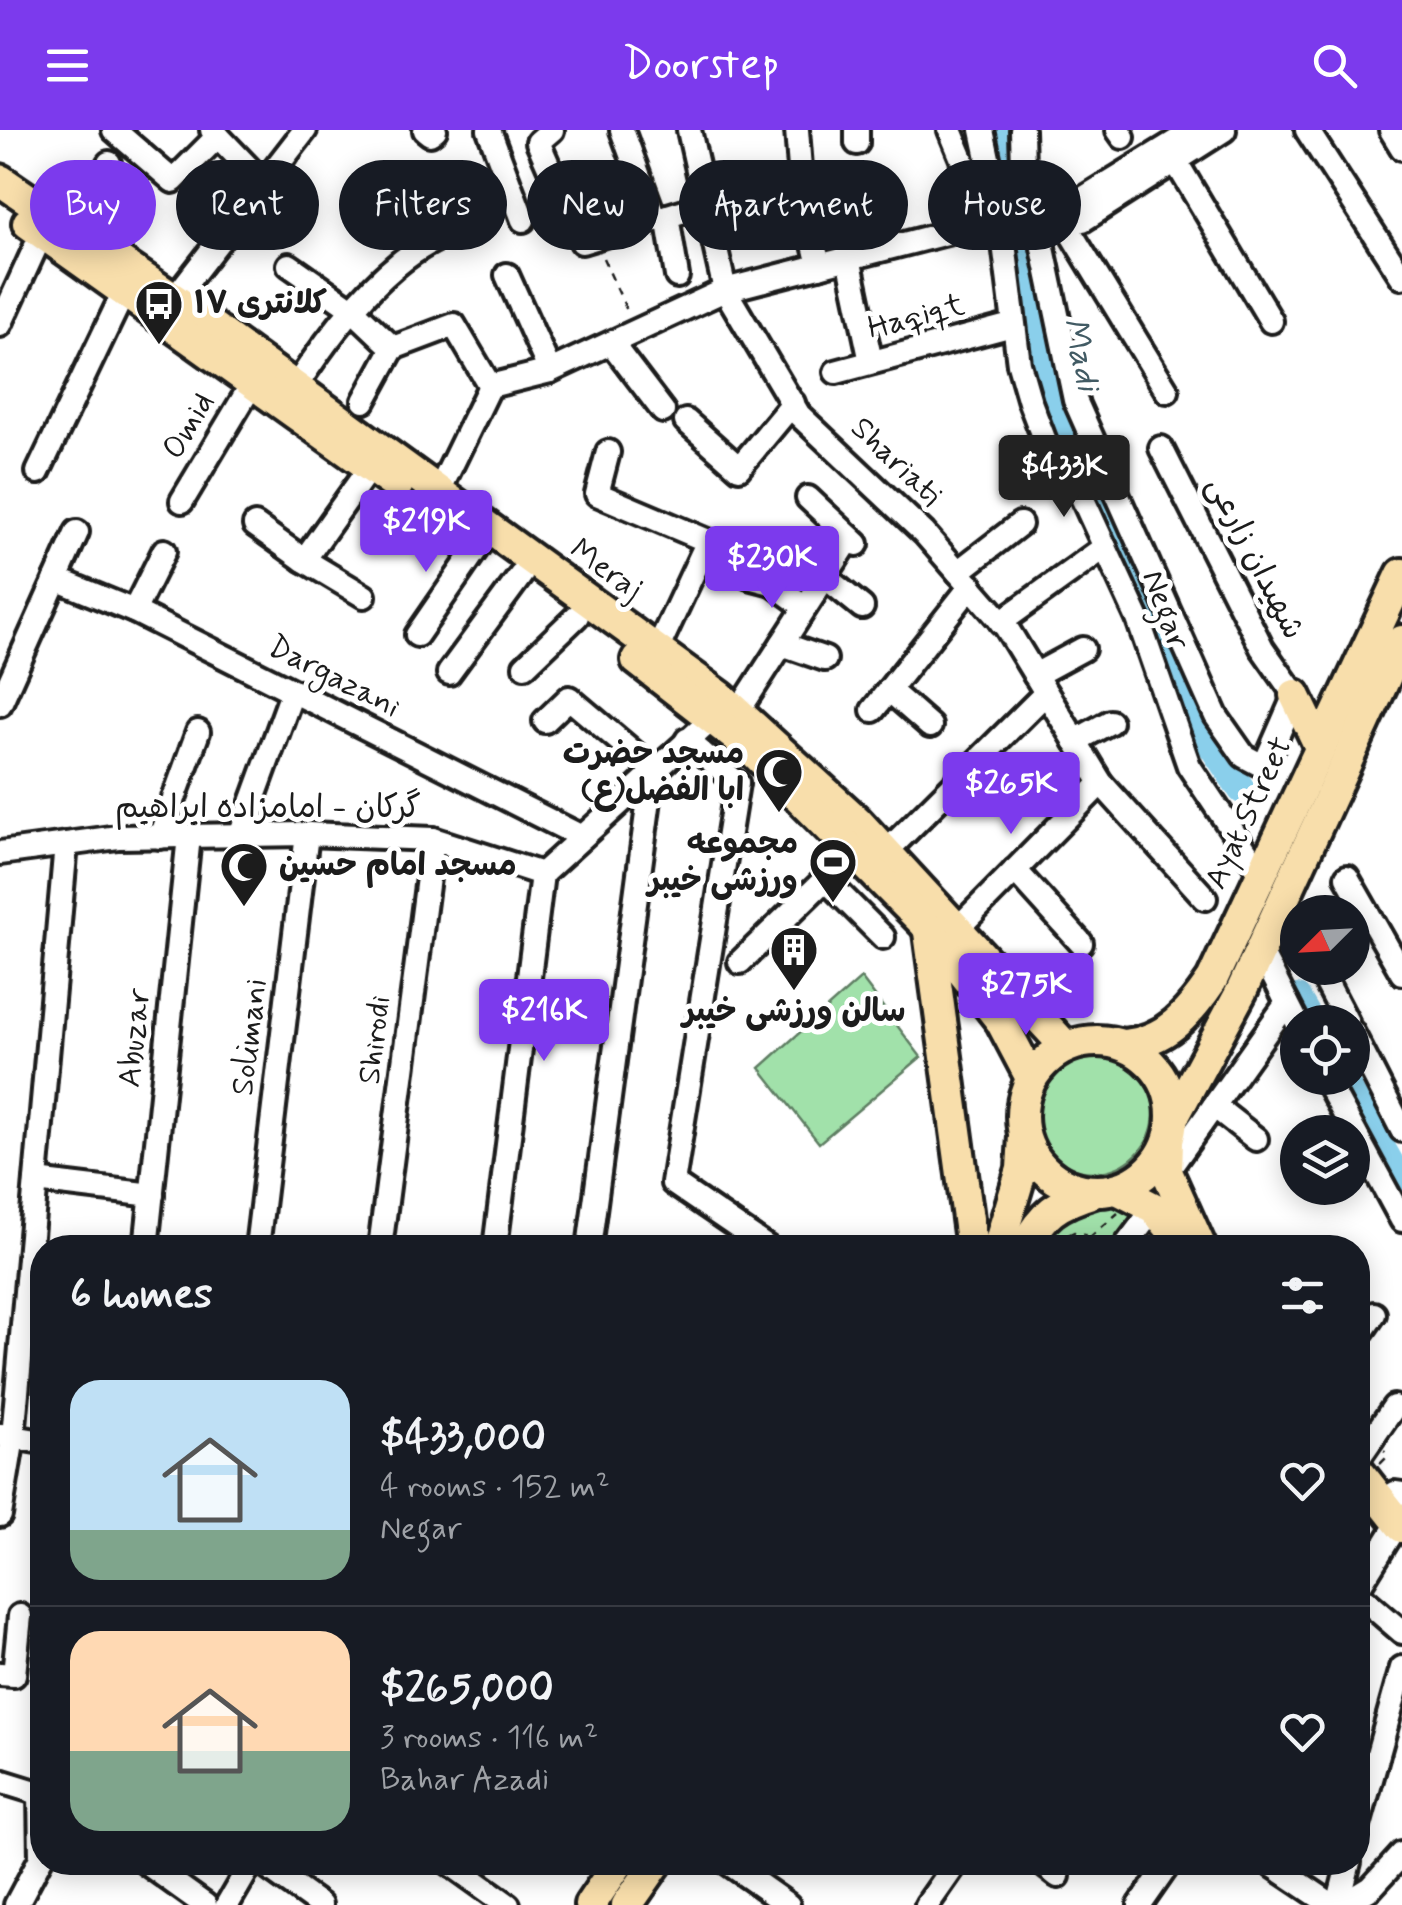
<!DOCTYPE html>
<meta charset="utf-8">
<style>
:root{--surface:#171b24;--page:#20242c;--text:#f1f3f6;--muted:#9ea1a6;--line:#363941;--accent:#7c3aed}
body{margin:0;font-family:Mynerve,"Playpen Sans Arabic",sans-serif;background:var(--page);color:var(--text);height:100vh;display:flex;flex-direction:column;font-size:38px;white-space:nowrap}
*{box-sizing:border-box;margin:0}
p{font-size:32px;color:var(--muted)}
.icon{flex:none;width:55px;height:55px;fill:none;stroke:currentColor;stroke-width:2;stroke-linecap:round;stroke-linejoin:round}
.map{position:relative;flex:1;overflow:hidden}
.drawer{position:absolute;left:30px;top:1105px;width:1340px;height:640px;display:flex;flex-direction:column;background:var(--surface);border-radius:40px;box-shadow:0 5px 25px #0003}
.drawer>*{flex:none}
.hud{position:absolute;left:30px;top:30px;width:1342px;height:90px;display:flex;gap:20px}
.needle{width:65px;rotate:246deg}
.controls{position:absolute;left:1280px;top:765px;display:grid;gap:20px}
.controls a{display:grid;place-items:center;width:90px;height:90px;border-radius:50%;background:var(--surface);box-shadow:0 5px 25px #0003;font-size:50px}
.price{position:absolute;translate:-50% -85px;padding:0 22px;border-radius:10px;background:var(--accent);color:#fff;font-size:32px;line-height:65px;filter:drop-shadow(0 2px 5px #0008)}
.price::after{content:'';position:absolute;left:50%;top:60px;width:30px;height:22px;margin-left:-15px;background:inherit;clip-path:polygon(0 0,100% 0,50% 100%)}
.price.on{background:#222;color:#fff}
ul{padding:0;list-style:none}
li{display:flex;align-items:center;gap:30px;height:250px;padding:0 40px}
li+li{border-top:2px solid var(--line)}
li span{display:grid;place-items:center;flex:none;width:280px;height:200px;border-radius:30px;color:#555}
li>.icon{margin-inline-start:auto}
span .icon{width:120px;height:120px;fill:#fffc;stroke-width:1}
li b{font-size:42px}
h2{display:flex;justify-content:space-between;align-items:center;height:120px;padding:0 40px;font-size:42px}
.tag{padding:0 35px;border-radius:45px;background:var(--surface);box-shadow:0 5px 25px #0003;font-size:35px;line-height:90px}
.tag.on{background:var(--accent);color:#fff}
header{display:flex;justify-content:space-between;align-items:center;height:130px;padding:0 40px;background:var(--accent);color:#fff;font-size:45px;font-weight:600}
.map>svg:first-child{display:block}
.green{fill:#a1e1aa;stroke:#5e7e63;stroke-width:2.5}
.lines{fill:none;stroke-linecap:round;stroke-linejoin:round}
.river{stroke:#8acfeb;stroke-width:28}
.minor-casing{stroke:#1c1c1c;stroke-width:30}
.major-casing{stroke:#1c1c1c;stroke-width:38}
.path{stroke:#1c1c1c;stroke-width:2.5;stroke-dasharray:8 8;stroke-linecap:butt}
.minor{stroke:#fff;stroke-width:22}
.major{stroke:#f8deab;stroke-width:30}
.labels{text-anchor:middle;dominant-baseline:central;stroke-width:10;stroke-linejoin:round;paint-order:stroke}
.poi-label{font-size:32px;font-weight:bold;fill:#1c1c1c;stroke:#fff;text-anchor:start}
.street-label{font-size:32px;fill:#1c1c1c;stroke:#fff}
.water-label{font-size:35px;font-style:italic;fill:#425b64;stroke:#fff}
</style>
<header><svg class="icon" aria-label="menu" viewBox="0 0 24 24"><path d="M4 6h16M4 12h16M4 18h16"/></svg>Doorstep<svg class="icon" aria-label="search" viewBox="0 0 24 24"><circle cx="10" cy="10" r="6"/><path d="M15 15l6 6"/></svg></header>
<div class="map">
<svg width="1402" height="1775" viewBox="0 0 1402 1775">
<rect width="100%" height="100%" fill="#fff"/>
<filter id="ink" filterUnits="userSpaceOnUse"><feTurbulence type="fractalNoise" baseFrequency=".01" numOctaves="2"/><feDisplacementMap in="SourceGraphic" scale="20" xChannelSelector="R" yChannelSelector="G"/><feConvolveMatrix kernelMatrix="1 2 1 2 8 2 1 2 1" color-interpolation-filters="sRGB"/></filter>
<g filter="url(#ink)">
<!-- green -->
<g class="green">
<polygon points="861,848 921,927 819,1013 760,938"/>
<circle cx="1094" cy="982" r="60"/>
<polygon points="1105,1065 1138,1080 1113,1117 1026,1118 1047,1085"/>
</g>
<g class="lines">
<!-- river -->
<g class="river">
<polyline points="1000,0 1011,71 1025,109 1038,215 1061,304 1094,346 1118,393 1156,501 1193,588 1242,660"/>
<polyline points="1297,868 1311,892"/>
<polyline points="1342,948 1402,1054"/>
</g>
<!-- minor casing -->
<g class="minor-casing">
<g id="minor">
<polyline points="114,0 173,51 218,6"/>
<polyline points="212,0 263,53"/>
<polyline points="425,0 430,4 435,0"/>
<polyline points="489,0 523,90"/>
<polyline points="552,0 538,12 582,112 704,75"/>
<polyline points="622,0 655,90"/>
<polyline points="689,0 725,160 799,285 924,403 1006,497 1101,653 1205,768"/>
<polyline points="797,0 801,51"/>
<polyline points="857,0 857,13"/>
<polyline points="982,0 1001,89 1019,234 1030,272 1046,314 1075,352 1138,489 1189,636 1260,742"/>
<polyline points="1022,0 1023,39 1043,102 1043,118 1075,270 1216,586 1244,626 1259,634 1267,629 1295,565 1262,518 1161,318"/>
<polyline points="1118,0 1123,7"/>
<polyline points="1195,0 1074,74 1072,88 1083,90 1224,0"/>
<polyline points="1307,0 1402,147"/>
<polyline points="1391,0 1402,18"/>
<polyline points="1176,32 1271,191"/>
<polyline points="864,73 878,120"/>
<polyline points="807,84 819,136"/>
<polyline points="667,86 677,146"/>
<polyline points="1064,92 1167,261"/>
<polyline points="70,98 109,33"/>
<polyline points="849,128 871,232"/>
<polyline points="289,135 352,179 393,218 454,195 490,256"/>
<polyline points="507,145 550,241"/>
<polyline points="174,169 305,0"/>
<polyline points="0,195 42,103"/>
<polyline points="612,214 663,281"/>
<polyline points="836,242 1012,195"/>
<path d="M296 256C331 202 388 125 451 103"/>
<polyline points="364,271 393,218"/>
<polyline points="686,291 739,338 793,273"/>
<polyline points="608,322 597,364 708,411 657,520"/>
<polyline points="38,342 123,164"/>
<polyline points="439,361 490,256 550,241 725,160 1001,89 969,46 950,0"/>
<polyline points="808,368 857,414"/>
<polyline points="182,371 252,254"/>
<polyline points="255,395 304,430"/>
<polyline points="958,442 1020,394"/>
<polyline points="749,447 772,453 805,477"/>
<polyline points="825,447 862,477"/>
<polyline points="56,449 134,481 582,707"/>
<polyline points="364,466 304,430 370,337"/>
<polyline points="134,481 164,421"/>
<polyline points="1001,492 1105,417"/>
<polyline points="417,505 479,415"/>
<polyline points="782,514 825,529"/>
<polyline points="525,536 577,486"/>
<polyline points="449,543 521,445"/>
<polyline points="1035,545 1083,519"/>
<polyline points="889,560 930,596"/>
<polyline points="0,574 77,402"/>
<polyline points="873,580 971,456"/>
<polyline points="738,582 850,408"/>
<polyline points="545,591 569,568 653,639 589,1118"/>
<polyline points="687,610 737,653"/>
<polyline points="1075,611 1110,592"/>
<polyline points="737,653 673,1053 768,1118"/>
<polyline points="240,705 292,563"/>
<polyline points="160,707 198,602"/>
<polyline points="886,722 1046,563"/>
<polyline points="0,723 118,707 307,704 433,709 542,744 712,589"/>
<polyline points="1015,740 1081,813"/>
<polyline points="1347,747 1402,843"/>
<polyline points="831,755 883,807"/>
<polyline points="958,798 1101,653"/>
<polyline points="1260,820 1298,894"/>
<polyline points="740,832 853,722"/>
<polyline points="1319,838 1347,892"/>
<polyline points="1352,902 1402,1000"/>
<polyline points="1325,948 1402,1090"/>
<polyline points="1214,976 1256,1009"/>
<polyline points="1167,1042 1287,873"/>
<polyline points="36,1051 152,1065"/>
<polyline points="146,1118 189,706"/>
<polyline points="257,1118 307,704"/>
<polyline points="380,1118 433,709"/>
<polyline points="495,1118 542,744"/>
<polyline points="1124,1118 1154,1078"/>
<polyline points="1358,1207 1374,1184"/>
<polyline points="2,1305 42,1312"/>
<polyline points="1360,1326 1394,1277"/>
<polyline points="1395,1363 1402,1364"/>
<polyline points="0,1385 13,1307 66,714"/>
<polyline points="1358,1458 1398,1393"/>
<polyline points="1358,1464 1402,1502"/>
<polyline points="0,1544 14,1545 20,1486"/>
<polyline points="0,1651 42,1664"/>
<polyline points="1358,1696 1402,1538"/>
<polyline points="145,1732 205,1775"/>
<polyline points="260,1732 320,1775"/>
<polyline points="448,1732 508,1775"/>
<polyline points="727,1732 788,1775"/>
<polyline points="1040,1732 1058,1746"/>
<polyline points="1268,1732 1332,1775"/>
<polyline points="16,1775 41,1728 40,1662"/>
<polyline points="227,1775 252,1732"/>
<polyline points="927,1775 957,1732"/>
<polyline points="1140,1775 1170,1732"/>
<polyline points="1338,1775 1349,1732"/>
<polyline points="1343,1775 1371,1758 1402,1724"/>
</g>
</g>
<!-- major casing -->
<g class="major-casing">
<g id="major">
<polyline points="0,50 174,169 721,567 856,690 1066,917"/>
<polyline points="28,93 397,356"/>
<polyline points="637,530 750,618 924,793 1001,891 1031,948"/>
<polyline points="1295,565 1319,615"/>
<polyline points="929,802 972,1118"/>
<circle cx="1097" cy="986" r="75"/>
<path d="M1124 915C1166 911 1189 884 1212 850L1402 444"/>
<polyline points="1172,990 1241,862 1402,511"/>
<polyline points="1168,1013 1167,1042 1201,1118"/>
<polyline points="1117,1059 1154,1078 1185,1117"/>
<polyline points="998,1118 1022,1039 1024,1006"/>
<path d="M1024 1118C1042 1084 1057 1073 1094 1062"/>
<polyline points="1358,1341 1402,1397"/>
<polyline points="590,1775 619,1732"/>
<polyline points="627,1775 657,1732"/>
</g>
</g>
<!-- path -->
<g class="path">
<polyline points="603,128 629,185"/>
<polyline points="1089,1108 1118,1083"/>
<polyline points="1060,1118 1064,1107 1074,1102 1085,1104 1093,1118"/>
<polyline points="1380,1334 1388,1326 1384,1321"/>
</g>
<!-- minor -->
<use href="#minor" class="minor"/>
<!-- major -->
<use href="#major" class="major"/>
</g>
</g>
<!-- icons -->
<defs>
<g id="bus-pin" transform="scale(2.5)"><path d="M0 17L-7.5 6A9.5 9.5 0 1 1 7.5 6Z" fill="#1c1c1c" stroke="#fff"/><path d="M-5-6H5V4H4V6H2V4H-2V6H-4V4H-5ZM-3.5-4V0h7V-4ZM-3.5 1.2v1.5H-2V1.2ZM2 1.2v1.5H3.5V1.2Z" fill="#fff"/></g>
<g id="mosque-pin" transform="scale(2.5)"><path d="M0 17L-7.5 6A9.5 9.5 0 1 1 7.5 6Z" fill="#1c1c1c" stroke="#fff"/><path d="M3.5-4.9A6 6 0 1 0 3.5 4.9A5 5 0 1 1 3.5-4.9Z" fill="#fff"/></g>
<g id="stadium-pin" transform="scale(2.5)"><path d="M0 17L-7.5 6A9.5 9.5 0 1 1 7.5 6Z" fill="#1c1c1c" stroke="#fff"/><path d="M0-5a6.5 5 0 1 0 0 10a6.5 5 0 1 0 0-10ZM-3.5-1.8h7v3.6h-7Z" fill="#fff"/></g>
<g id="building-pin" transform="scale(2.5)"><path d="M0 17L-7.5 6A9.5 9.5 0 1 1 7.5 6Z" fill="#1c1c1c" stroke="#fff"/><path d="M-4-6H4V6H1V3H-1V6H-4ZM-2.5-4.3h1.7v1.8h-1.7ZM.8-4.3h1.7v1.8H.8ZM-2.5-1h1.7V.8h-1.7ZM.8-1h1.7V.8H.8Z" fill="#fff"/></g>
</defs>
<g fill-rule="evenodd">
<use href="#bus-pin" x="159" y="174"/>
<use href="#mosque-pin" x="779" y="642"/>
<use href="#stadium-pin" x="833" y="732"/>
<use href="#mosque-pin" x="244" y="736"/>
<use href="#building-pin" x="794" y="820"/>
</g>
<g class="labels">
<!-- poi labels -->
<g class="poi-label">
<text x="194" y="174">کلانتری ۱۷</text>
<text x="744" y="624" text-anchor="end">مسجد حضرت<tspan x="744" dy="37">ابا الفضل(ع)</tspan></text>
<text x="798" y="714" text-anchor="end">مجموعه<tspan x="798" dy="37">ورزشی خیبر</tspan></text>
<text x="279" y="736">مسجد امام حسین</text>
<text x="794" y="882" text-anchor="middle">سالن ورزشی خیبر</text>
</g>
<!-- street labels -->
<g class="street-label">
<text transform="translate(916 187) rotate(-15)">Haqiqt</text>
<text transform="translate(189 296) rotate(-59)">Omid</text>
<text transform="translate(896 332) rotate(44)">Shariati</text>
<text transform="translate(1255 428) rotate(63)">شهیدان زارعی</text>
<text transform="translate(606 440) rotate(36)">Meraj</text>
<text transform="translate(1165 480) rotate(70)">Negar</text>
<text transform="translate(334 547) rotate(27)">Dargazani</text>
<text x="268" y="678">گرکان - امامزاده ابراهیم</text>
<text transform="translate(1249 683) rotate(-65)">Ayat Street</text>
<text transform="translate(250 907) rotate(-83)">Solimani</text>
<text transform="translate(135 908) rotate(-84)">Abuzar</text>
<text transform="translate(375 910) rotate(-83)">Shirodi</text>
</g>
<!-- water labels -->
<g class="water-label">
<text transform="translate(1081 224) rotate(78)">Madi</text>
</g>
</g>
</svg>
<div class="controls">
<a><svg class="needle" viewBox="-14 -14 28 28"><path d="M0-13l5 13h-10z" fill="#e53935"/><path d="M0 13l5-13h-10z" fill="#9ea1a6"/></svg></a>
<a><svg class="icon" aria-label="locate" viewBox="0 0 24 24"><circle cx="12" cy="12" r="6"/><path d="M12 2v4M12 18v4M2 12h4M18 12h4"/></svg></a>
<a><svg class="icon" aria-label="layers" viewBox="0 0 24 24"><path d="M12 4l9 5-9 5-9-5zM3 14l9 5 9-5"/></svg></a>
</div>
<b class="price on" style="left:1064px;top:390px">$433K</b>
<b class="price" style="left:426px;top:445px">$219K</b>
<b class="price" style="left:772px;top:481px">$230K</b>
<b class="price" style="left:1011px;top:707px">$265K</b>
<b class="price" style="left:1026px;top:908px">$275K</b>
<b class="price" style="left:544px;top:934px">$216K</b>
<div class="hud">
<a class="tag on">Buy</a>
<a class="tag">Rent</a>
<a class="tag">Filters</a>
<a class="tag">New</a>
<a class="tag">Apartment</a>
<a class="tag">House</a>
</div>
<section class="drawer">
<h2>6 homes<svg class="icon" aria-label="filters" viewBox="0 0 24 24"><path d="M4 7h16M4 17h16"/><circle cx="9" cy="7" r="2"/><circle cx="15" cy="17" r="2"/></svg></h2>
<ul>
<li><span style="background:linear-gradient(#bfe0f5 75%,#7fa58c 0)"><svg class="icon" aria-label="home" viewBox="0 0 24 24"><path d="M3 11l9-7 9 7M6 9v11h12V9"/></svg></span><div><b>$433,000</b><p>4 rooms · 152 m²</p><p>Negar</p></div><svg class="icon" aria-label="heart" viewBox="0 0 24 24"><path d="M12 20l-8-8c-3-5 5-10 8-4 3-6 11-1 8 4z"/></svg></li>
<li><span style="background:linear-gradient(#ffd9b3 60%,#7fa58c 0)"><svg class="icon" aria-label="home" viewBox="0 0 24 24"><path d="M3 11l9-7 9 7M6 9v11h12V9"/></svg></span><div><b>$265,000</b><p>3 rooms · 116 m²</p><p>Bahar Azadi</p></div><svg class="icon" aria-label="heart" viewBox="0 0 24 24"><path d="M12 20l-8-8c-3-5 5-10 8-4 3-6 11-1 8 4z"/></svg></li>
</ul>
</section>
</div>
